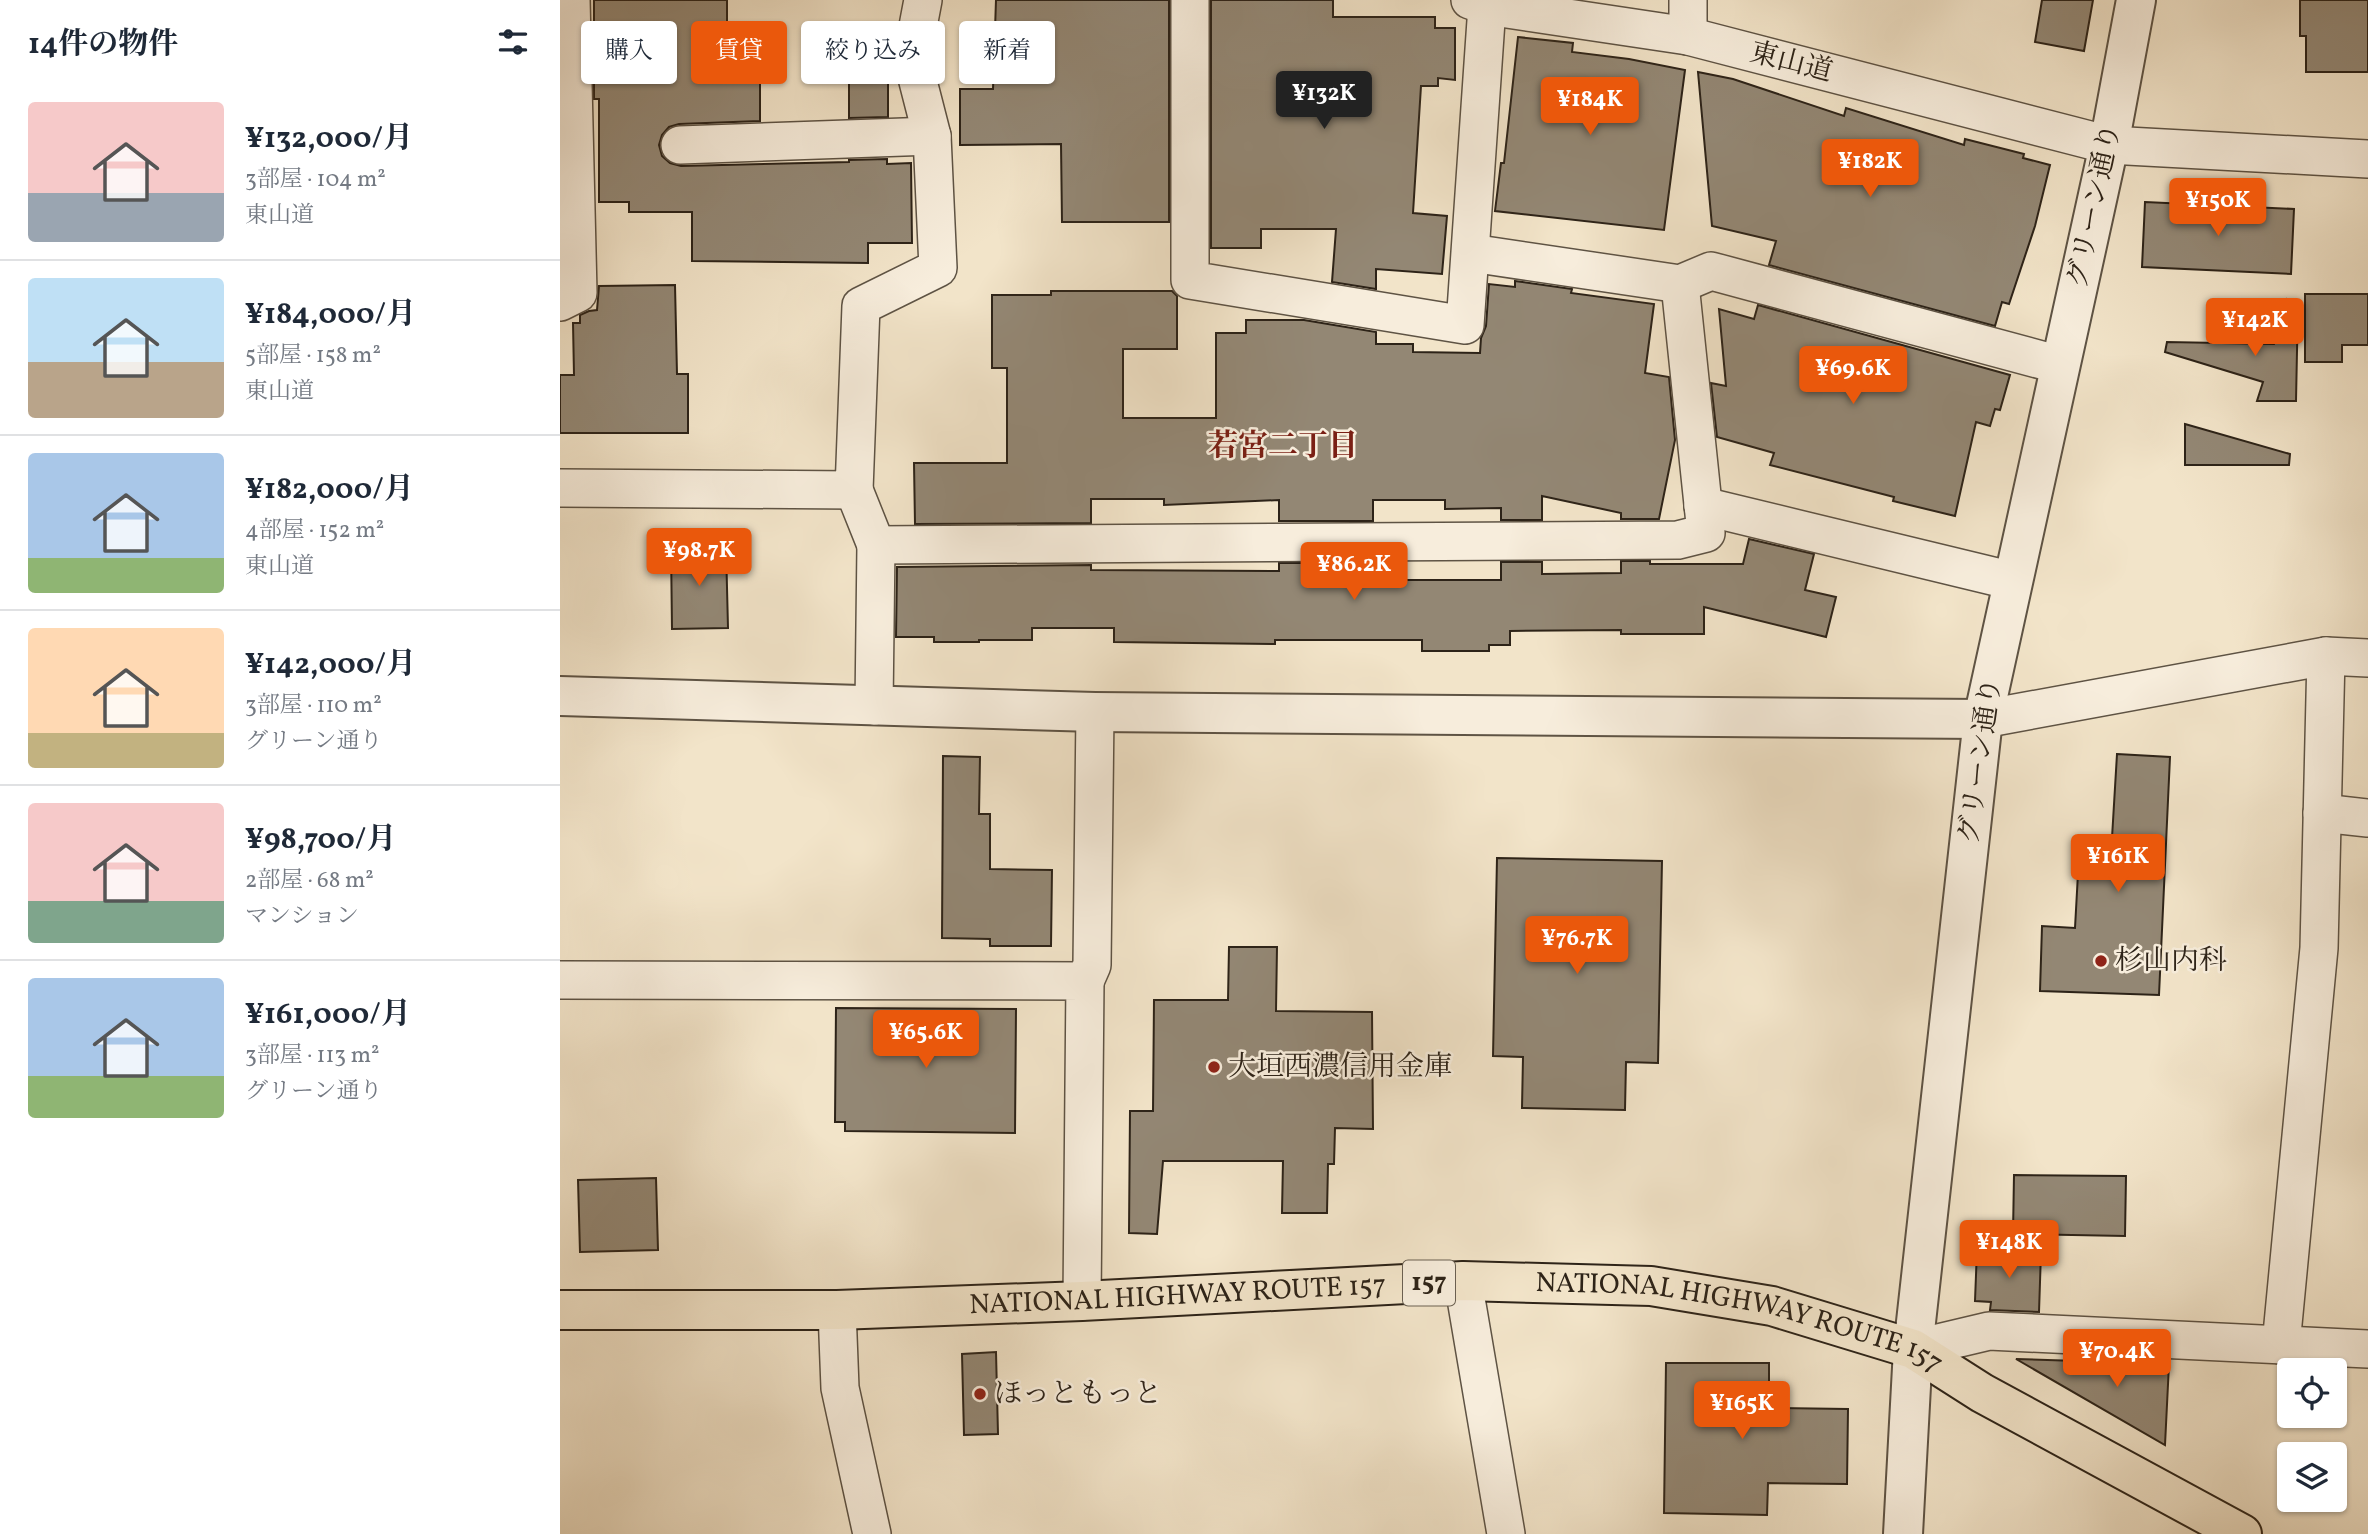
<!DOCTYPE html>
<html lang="ja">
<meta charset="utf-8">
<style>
:root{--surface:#fff;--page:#f6f6f7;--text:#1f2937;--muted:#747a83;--line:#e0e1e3;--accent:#ea580c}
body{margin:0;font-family:Vollkorn,"Noto Serif JP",serif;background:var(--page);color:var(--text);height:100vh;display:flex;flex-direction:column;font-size:26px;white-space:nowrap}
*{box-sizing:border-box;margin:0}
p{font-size:23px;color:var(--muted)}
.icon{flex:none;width:38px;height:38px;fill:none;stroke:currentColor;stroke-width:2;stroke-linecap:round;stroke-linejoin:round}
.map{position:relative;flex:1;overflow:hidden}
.details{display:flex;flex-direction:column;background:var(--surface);width:560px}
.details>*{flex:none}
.hud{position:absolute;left:21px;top:21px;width:665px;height:63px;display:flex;gap:14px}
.fabs{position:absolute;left:1717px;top:1358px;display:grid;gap:14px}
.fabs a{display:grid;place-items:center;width:70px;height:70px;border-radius:7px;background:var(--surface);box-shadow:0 2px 5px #0004;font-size:35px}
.price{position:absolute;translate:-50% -60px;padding:0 16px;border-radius:7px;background:var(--accent);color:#fff;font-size:23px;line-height:46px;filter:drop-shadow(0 2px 4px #0008)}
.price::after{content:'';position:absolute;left:50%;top:42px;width:21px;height:16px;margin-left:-10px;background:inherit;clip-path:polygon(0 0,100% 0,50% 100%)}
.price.selected{background:#222;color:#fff}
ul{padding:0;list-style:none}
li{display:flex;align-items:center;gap:21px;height:175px;padding:0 28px}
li+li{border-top:2px solid var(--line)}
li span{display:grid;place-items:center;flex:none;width:196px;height:140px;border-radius:7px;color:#555}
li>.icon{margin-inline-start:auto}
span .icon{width:84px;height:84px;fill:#fffc;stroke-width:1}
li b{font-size:30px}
h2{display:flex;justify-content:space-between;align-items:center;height:84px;padding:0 28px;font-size:30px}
.tag{padding:0 24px;border-radius:7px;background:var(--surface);box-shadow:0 2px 5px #0004;font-size:24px;line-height:63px}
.tag.selected{background:var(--accent);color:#fff}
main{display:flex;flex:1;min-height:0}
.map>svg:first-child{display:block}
.building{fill:#938774;stroke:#2d2318;stroke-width:2}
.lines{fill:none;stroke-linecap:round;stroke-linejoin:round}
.minor-casing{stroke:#5e5344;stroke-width:40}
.tertiary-casing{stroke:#5e5344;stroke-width:42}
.trunk-casing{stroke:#2d2318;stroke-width:42}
.minor{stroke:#f7eddc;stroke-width:37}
.tertiary{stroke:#f7eddc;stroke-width:38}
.trunk{stroke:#f2e4c9;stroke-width:38}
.poi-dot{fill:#8f2418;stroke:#f7eddc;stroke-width:2.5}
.labels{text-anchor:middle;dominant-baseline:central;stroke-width:5;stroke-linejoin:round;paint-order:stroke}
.shield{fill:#f7eddc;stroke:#6a6053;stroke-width:2}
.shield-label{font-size:26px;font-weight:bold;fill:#2d2318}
.street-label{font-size:28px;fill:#2d2318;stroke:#f7eddc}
.poi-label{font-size:28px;fill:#2d2318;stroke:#f7eddc;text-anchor:start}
.neighbourhood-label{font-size:30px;font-weight:bold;fill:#7a1f14;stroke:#f7eddc}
</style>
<main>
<section class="details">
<h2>14件の物件<svg class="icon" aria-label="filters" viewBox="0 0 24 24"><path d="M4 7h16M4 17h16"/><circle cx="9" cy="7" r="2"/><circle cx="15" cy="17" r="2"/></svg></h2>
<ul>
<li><span style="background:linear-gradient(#f6c9c9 65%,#9aa5b1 0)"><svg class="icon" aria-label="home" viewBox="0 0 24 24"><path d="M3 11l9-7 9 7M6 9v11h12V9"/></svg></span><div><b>¥132,000/月</b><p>3部屋 · 104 m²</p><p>東山道</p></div></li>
<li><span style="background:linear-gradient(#bfe0f5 60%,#b9a48a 0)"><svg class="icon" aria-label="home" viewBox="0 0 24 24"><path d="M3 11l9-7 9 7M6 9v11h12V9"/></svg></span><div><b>¥184,000/月</b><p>5部屋 · 158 m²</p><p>東山道</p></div></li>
<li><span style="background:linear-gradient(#a9c7e8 75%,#8fb573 0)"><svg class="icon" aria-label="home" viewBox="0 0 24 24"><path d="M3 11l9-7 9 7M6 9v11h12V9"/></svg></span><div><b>¥182,000/月</b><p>4部屋 · 152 m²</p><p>東山道</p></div></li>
<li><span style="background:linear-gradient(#ffd9b3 75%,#c2b280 0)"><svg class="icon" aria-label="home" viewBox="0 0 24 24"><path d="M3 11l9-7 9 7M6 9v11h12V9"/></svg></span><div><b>¥142,000/月</b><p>3部屋 · 110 m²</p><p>グリーン通り</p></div></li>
<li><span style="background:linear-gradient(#f6c9c9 70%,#7fa58c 0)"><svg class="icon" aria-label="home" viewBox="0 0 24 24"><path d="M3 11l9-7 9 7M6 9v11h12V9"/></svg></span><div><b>¥98,700/月</b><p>2部屋 · 68 m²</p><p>マンション</p></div></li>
<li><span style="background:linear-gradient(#a9c7e8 70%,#8fb573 0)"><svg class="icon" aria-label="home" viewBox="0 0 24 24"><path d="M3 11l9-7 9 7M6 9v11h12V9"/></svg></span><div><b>¥161,000/月</b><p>3部屋 · 113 m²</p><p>グリーン通り</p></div></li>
</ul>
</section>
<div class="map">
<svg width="1808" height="1534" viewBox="0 0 1808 1534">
<rect width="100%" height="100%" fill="#f2e4c9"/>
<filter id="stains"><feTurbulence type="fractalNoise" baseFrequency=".00286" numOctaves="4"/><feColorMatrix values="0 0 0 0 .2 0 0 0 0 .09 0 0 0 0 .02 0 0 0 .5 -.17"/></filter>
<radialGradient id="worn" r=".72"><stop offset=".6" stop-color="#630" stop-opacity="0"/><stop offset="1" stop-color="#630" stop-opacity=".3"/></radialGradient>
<!-- building -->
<g class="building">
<polygon points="34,0 167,0 167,75 200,75 200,121 119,124 109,127 102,135 99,145 102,156 110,163 121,166 289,162 289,160 327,159 327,164 351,163 352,243 308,243 308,263 132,261 132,212 69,212 69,202 39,202 39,99 34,99"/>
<polygon points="436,0 609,0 609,222 502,222 501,144 400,145 400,89 433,89"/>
<polygon points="651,0 773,0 773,17 875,17 875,28 895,28 895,80 878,78 878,86 861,86 853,213 887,216 882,274 816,269 816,289 772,282 776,229 701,229 701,248 651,248"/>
<polygon points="1482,0 1533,0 1524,51 1475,42"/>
<polygon points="1740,0 1808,0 1808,72 1746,72 1746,36 1740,36"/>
<polygon points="289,25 328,26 328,117 289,118"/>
<polygon points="958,37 1013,43 1012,52 1069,59 1125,70 1104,230 935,211 941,163 944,163"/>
<polygon points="1138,72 1173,79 1284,116 1286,108 1404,145 1405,139 1464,154 1463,158 1490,165 1475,226 1449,304 1442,302 1435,326 1209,265 1216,241 1152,226"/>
<polygon points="1585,202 1734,209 1731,274 1582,267"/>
<polygon points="955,281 1012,289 1011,293 1094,304 1085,373 1109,377 1115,440 1099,519 1061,519 1061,513 982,496 982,520 941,520 941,508 885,509 885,500 813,500 813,521 719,521 719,500 604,505 604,499 531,499 531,523 355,524 354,463 447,463 447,368 432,368 432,295 491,295 491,291 612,291 617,296 617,349 563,349 563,418 656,418 656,333 686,333 686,320 744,320 816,332 816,344 853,344 853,352 920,353 921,338 926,326 929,284 955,287"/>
<polygon points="115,285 117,374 128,374 128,433 0,433 0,375 14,375 13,323 20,323 20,315 29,311 37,310 39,286"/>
<polygon points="1745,294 1808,294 1808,345 1782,345 1782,362 1745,362"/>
<polygon points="1727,299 1738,301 1736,401 1697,401 1703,382 1605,352 1607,342 1714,344"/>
<polygon points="1198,305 1450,375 1440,410 1435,409 1430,426 1416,422 1395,516 1333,501 1334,497 1210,465 1214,453 1157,437 1151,383 1166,386 1159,309 1194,319"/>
<polygon points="1625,424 1730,454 1729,465 1625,465"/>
<polygon points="1189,539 1254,554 1245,590 1276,597 1266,637 1144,607 1144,634 1061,634 1061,630 950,631 950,645 929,645 929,651 862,651 862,640 715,640 715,644 554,642 554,628 472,628 472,640 419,640 419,642 374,642 374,637 336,637 337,567 531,565 531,570 719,571 719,563 813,563 813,580 941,580 941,562 982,562 982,574 1061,573 1061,561 1090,561 1090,564 1183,564"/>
<polygon points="111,547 166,547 168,628 112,629"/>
<polygon points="1557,754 1610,757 1599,995 1480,991 1482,926 1515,928 1520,837 1552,838"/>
<polygon points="383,756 420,757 419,814 430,814 430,869 492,870 491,946 430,946 430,939 382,938"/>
<polygon points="937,858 1102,861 1098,1063 1066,1062 1065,1110 962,1108 963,1057 933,1056"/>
<polygon points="669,947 717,947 716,1011 812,1012 813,1129 775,1128 774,1164 768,1164 767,1213 722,1213 723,1161 603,1161 597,1234 569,1233 570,1111 593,1111 594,1000 668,1000"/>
<polygon points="276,1008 456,1009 455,1133 285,1131 285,1122 275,1122"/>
<polygon points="1454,1175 1566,1176 1565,1236 1453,1234"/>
<polygon points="96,1178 98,1250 20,1252 18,1180"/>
<polygon points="1417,1249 1481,1252 1479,1312 1430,1310 1431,1302 1415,1301"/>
<polygon points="436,1352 438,1434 404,1435 402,1354"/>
<polygon points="1456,1359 1609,1364 1605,1445"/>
<polygon points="1106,1363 1209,1363 1209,1408 1288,1409 1287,1484 1208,1483 1207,1515 1104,1513"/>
</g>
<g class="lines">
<!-- minor casing -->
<g class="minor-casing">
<g id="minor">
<polyline points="630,0 630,280 905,325 927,6"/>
<polyline points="910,0 927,6 1128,36 1549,145 1808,159"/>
<polyline points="1128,36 1128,0"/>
<polyline points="120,145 372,136"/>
<polyline points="911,253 1120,284 1151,271 1500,365"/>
<polyline points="0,302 18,293 11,0"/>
<polyline points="0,488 294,490 301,306 378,268 372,136 352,58 363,0"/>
<polyline points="294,490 316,545 1118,540 1146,533 1120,284"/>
<polyline points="1143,506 1453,581"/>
<polyline points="314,706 316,545"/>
<polyline points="1423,719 1766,656 1808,658"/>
<polyline points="1762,813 1808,818"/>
<polyline points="0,980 525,981 522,1301"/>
<polyline points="525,981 532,965 535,712"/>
<polyline points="903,1281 946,1534"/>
<polyline points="277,1310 280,1388 312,1534"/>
<polyline points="1721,1345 1759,948 1766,656"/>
<polyline points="1353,1349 1429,1331 1808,1349"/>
</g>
</g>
<!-- tertiary casing -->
<g class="tertiary-casing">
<g id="tertiary">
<polyline points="0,696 535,712 1423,719"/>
<polyline points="1343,1534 1353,1349 1423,719 1549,145 1576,0"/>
</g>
</g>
<!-- trunk casing -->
<g class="trunk-casing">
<g id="trunk">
<path id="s1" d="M0 1310H277L522 1301 903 1281 1091 1286 1212 1306 1353 1349 1422 1393 1682 1534"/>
</g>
</g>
<!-- minor -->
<use href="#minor" class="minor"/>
<!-- tertiary -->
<use href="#tertiary" class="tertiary"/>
<!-- trunk -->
<use href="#trunk" class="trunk"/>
</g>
<!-- markers -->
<g class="poi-dot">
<circle cx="1541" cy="961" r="7"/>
<circle cx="654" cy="1067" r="7"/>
<circle cx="420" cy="1394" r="7"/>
</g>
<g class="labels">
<!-- shield labels -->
<rect class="shield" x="843" y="1260.5" width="52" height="45" rx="5"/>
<g class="shield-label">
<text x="869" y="1283">157</text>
</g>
<!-- street labels -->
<g class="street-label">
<text transform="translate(1231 63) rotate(14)">東山道</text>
<text transform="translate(1535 206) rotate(-78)">グリーン通り</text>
<text transform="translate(1421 761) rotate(-82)">グリーン通り</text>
<text stroke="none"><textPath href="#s1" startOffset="618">NATIONAL HIGHWAY ROUTE 157</textPath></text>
<text stroke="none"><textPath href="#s1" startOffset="1185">NATIONAL HIGHWAY ROUTE 157</textPath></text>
</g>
<!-- poi labels -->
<g class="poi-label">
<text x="1555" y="961">杉山内科</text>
<text x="668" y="1067">大垣西濃信用金庫</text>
<text x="434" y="1394">ほっともっと</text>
</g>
<!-- neighbourhood labels -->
<g class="neighbourhood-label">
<text x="723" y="447">若宮二丁目</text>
</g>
</g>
<rect width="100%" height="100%" filter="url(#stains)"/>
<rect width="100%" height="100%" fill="url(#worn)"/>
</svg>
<div class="fabs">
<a><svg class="icon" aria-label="locate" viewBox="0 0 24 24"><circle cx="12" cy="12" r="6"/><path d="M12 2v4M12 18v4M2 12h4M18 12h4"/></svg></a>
<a><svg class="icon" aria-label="layers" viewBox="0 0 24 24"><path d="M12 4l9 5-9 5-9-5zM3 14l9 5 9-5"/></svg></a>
</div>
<b class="price selected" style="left:764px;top:131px">¥132K</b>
<b class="price" style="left:1030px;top:137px">¥184K</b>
<b class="price" style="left:1310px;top:199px">¥182K</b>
<b class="price" style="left:1658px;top:238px">¥150K</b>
<b class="price" style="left:1695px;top:358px">¥142K</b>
<b class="price" style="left:1293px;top:406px">¥69.6K</b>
<b class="price" style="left:139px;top:588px">¥98.7K</b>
<b class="price" style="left:794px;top:602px">¥86.2K</b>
<b class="price" style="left:1558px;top:894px">¥161K</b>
<b class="price" style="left:1017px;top:976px">¥76.7K</b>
<b class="price" style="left:366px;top:1070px">¥65.6K</b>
<b class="price" style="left:1449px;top:1280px">¥148K</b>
<b class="price" style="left:1557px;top:1389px">¥70.4K</b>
<b class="price" style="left:1182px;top:1441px">¥165K</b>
<div class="hud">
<a class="tag">購入</a>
<a class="tag selected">賃貸</a>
<a class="tag">絞り込み</a>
<a class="tag">新着</a>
</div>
</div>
</main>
